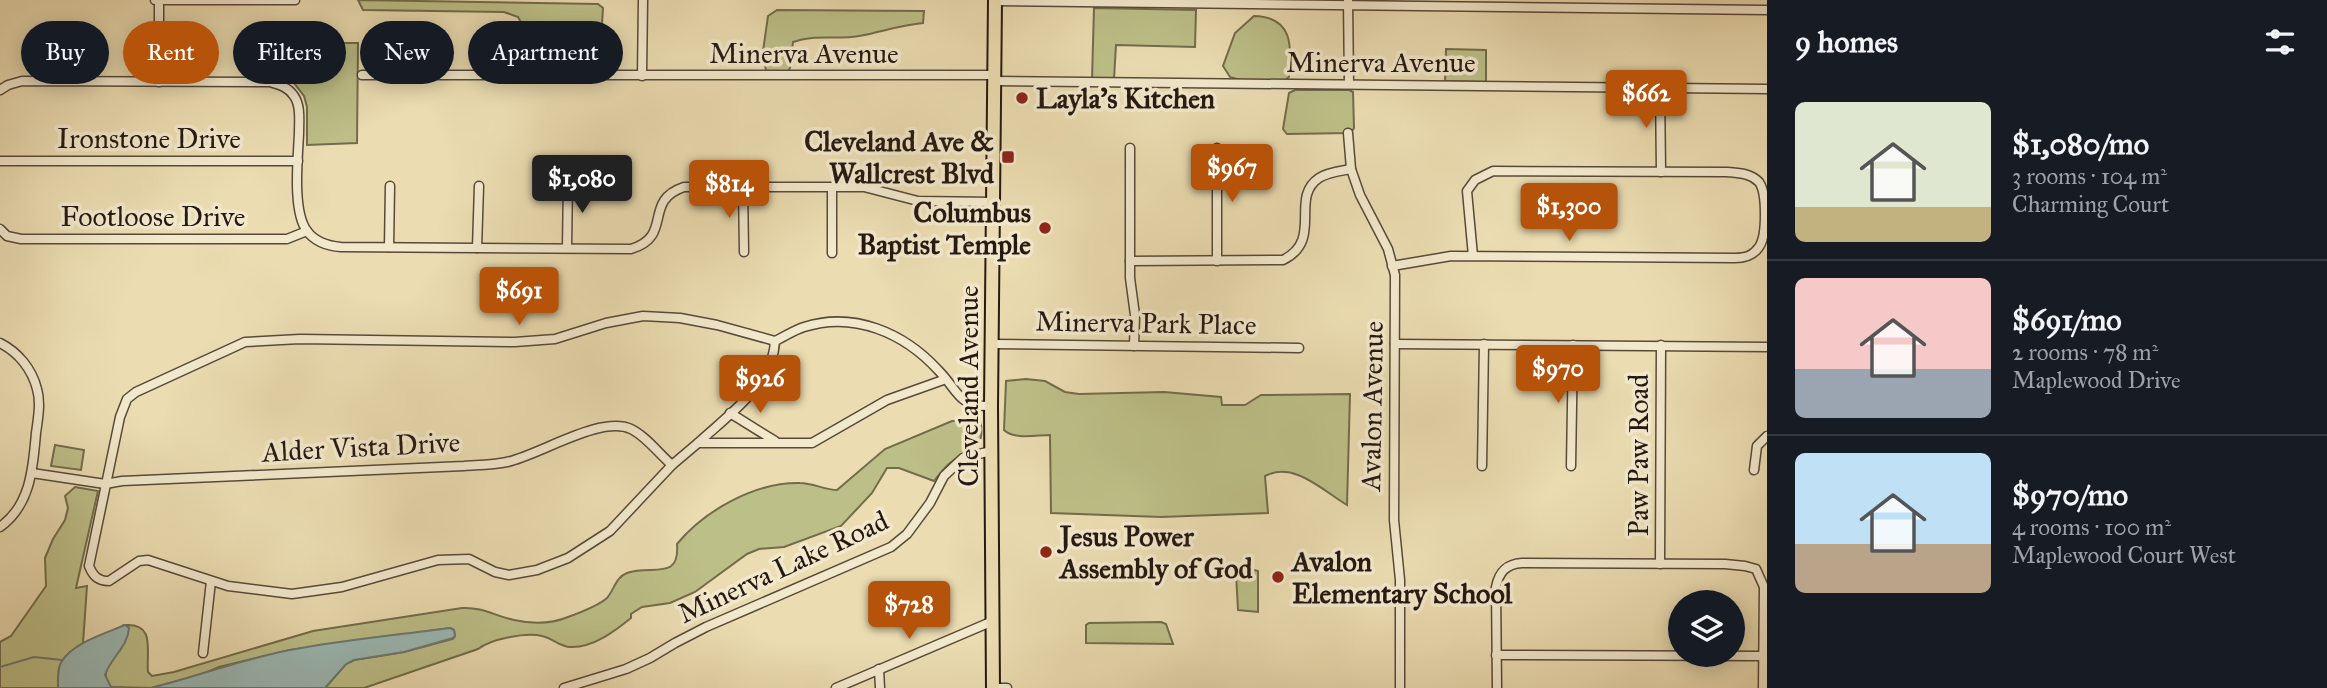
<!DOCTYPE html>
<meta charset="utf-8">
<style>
:root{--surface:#171b24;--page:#20242c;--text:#f1f3f6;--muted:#9ea1a6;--line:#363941;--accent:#b45309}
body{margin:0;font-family:"IM FELL Great Primer",serif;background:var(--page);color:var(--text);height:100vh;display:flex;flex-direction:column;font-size:26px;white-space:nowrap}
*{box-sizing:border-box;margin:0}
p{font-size:23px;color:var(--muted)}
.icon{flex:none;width:38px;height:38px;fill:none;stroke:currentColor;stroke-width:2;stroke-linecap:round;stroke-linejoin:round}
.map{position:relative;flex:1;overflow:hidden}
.sheet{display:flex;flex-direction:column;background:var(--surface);width:560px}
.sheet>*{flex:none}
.guide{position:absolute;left:21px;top:21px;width:665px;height:63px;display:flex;gap:14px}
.controls{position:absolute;left:1668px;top:590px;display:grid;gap:14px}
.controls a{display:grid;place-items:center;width:77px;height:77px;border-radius:50%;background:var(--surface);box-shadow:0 4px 18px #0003;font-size:35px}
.price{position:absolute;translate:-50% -60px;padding:0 16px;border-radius:7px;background:var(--accent);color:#fff;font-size:23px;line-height:46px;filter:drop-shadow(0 2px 4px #0008)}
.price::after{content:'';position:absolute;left:50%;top:42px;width:21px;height:16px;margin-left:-10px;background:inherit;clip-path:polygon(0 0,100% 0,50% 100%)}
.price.current{background:#222;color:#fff}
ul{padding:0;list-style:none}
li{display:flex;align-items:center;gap:21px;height:175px;padding:0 28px}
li+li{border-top:2px solid var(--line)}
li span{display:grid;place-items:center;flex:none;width:196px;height:140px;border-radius:10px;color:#555}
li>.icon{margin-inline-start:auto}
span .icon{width:84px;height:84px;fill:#fffc;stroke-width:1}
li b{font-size:30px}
h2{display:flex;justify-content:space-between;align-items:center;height:84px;padding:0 28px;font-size:30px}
.chip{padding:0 24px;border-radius:32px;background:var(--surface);box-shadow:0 4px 18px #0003;font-size:24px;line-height:63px}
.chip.current{background:var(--accent);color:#fff}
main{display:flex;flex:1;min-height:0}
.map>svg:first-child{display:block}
.green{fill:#bdbf88;stroke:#726c4d;stroke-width:2}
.water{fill:#9bb9b5;stroke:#6c7974;stroke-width:2}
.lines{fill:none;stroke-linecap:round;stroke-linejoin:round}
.stream{stroke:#6c7974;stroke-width:2}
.minor-casing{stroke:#574a3a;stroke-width:11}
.primary-casing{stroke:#261912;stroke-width:16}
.minor{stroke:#f2e8cc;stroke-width:8}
.primary{stroke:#ebdcb1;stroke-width:12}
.poi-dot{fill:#8f2418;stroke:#f2e8cc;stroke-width:2.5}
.labels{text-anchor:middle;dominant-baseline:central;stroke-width:7;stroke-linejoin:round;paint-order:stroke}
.street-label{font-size:28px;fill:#261912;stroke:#f2e8cc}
.poi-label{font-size:28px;font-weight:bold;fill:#261912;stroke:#f2e8cc;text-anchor:start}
</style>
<main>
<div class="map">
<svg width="1767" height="688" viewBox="0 0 1767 688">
<rect width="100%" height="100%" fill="#ebdcb1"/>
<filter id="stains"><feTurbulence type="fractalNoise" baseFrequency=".00286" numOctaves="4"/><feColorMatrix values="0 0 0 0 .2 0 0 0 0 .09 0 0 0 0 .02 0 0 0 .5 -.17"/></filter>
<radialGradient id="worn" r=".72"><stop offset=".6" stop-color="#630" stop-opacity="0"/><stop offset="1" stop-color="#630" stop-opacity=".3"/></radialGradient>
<!-- green -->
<g class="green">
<polygon points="358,0 598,4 603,8 600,56 588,65 532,65 523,59 523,26 518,17 504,12 363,10"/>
<polygon points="1094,8 1196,10 1195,47 1116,45 1114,79 1092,79"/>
<path d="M777 10 924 11 923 23C901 25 881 32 859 36 837 40 814 34 793 42L790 68 787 73 773 75 766 71 763 51 768 16Z"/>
<path d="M1254 16C1293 17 1292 46 1289 77L1284 81H1244L1230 77 1223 66 1235 33Z"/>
<polygon points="294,43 358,43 357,143 307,145 307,107 304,96 294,83"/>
<polygon points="1446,49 1486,50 1486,82 1445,81"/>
<polygon points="1295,90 1349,90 1353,92 1354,128 1351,133 1287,134 1283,129 1289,93"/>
<path d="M1026 379 1045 381 1065 392 1079 394 1164 392 1221 397 1222 405H1245L1261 395 1350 394 1347 505C1322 490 1294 461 1265 476L1268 513 1161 517 1051 513 1050 435C1037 435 1014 440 1004 430L1006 381Z"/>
<path d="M980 420C987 451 968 448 950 463 944 468 939 475 934 481L899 468H887L872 493 841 526 784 547 759 549 747 554 695 592 670 603 642 607 631 614V618C615 631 594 647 572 647 560 648 553 638 542 636 526 632 491 639 478 649L364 688H325L346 664 354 660 404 652 453 639 455 636 454 630 450 628 290 650 219 667 198 676 151 688 111 687C105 682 105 675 107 669L129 628 125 625C156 623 146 651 148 672L152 676 174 672 313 631 462 608C484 607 494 616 514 620 532 624 551 624 568 617 579 613 598 606 607 598 614 590 616 577 627 573 651 564 680 582 677 544 705 510 756 482 800 483 813 483 825 490 837 490L885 449 952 421Z"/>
<polygon points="55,445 84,450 81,470 51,466"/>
<path d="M75 487 98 491 76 588 87 586 83 643C63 659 58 661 58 688H0V642L11 636 46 586 45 558 53 539 65 520 68 508 65 496Z"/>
<polygon points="1238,566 1258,571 1258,612 1238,610 1236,573"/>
<polygon points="1161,622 1166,624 1173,644 1086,643 1086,625 1089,623"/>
</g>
<!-- water -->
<g class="water">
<path d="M125 625 129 628C128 647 111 657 105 675L111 687 127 688H58C58 679 57 668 62 661 73 643 106 633 125 625Z"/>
<path d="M450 628 454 630 455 636 453 638 404 652 354 660 346 664 325 688H151C198 676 243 659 290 650 343 640 397 635 450 628Z"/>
</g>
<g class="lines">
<!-- stream -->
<polyline class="stream" points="0,667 34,657 62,660"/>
<!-- minor casing -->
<g class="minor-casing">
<g id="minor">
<polyline points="155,0 295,0"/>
<polyline points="1348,0 1349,84"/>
<polyline points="995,1 1767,10"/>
<polyline points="362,75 994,75"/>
<polyline points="642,76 643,0"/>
<polyline points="994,81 1767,89"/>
<polyline points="159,82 159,1"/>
<polyline points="1660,88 1661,172"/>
<path d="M0 90 8 85 22 81 270 82C280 85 288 87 294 96 301 106 299 121 299 133 298 158 292 211 307 231 315 242 328 246 341 247L631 249C674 236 642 201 684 187H864L918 201 994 202"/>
<polyline points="1348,133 1351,169 1360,195 1388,249 1395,275 1394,520 1400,580 1400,688"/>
<polyline points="1130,148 1130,278 1135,315 1134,346"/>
<polyline points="1217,148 1217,261"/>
<polyline points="0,161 298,161"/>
<polyline points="743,187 744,252"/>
<polyline points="0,229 7,236 21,239 287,239 307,231"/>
<polyline points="389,247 390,186"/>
<polyline points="477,248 479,186"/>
<polyline points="567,248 568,181"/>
<polyline points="832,253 832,187"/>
<path d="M1130 261 1283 260C1324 240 1289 198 1319 178 1328 172 1341 171 1351 169"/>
<path d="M1392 266 1451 256 1735 258C1745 258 1753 256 1759 247 1767 236 1767 193 1759 182 1750 173 1738 173 1727 172L1493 171 1475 180 1467 191 1473 256"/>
<path d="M0 343C18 352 32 369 37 389 41 402 38 419 36 433 33 467 31 505 0 527"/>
<polyline points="993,344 1299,348"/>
<polyline points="1395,344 1767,347"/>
<path d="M946 379 887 400 812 443H698L672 465 610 531 568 558 537 570 509 575 495 572 469 559 438 560 342 587 292 594 228 586 148 560 139 561 109 581C98 581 93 576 89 566L120 417 127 399 136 392 245 342 300 339 515 342 555 339 606 323 643 316 680 318 717 325 775 341C784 337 794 330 804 327 854 311 904 333 938 370 959 391 957 407 991 406"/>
<polyline points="730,413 775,441"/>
<path d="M698 443C728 415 773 385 775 341"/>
<polyline points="1482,466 1484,344"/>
<polyline points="1571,466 1573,345"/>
<polyline points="1754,470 1757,446 1767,436"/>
<path d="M32 473 105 484 122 481 464 466C478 465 493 465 507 462 540 455 600 415 631 429 646 436 659 454 672 465"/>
<polyline points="1660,564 1661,345"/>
<polyline points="203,653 211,581"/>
<polyline points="1496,655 1763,656"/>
<polyline points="879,669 880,688"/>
<polyline points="564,688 626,669 650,658 675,643 706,627 891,547 907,534 930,503 944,476 963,458 991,451"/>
<polyline points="836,688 993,621"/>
<polyline points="993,688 1007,688"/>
<path d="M1497 688 1496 587C1499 572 1506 564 1522 563L1725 564 1745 566 1756 569 1764 587 1763 688"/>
</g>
</g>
<!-- primary casing -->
<g class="primary-casing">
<polyline id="primary" points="993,688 991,406 995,0"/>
</g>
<!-- minor -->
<use href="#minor" class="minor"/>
<!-- primary -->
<use href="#primary" class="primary"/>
</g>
<!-- markers -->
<g class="poi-dot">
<circle cx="1022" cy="98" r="7"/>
<rect x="1001" y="150" width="14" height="14" rx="3.5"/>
<circle cx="1045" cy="228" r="7"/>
<circle cx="1046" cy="552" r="7"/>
<circle cx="1278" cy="577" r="7"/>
</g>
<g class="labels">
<!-- street labels -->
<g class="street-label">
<text x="804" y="53">Minerva Avenue</text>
<text x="1381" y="62">Minerva Avenue</text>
<text x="149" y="138">Ironstone Drive</text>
<text x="153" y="216">Footloose Drive</text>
<text transform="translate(1146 323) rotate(1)">Minerva Park Place</text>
<text transform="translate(968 386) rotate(-90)">Cleveland Avenue</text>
<text transform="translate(1372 406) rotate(-89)">Avalon Avenue</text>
<text transform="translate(361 447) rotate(-3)">Alder Vista Drive</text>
<text transform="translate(1638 455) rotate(-90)">Paw Paw Road</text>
<text transform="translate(783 567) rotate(-25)">Minerva Lake Road</text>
</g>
<!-- poi labels -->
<g class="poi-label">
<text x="1036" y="98">Layla's Kitchen</text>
<text x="994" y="141" text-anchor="end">Cleveland Ave &amp;<tspan x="994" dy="32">Wallcrest Blvd</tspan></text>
<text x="1031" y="212" text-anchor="end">Columbus<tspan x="1031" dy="32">Baptist Temple</tspan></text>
<text x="1060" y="536">Jesus Power<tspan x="1060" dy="32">Assembly of God</tspan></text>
<text x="1292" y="561">Avalon<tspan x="1292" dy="32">Elementary School</tspan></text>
</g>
</g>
<rect width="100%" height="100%" filter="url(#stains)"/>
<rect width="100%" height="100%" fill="url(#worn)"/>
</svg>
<div class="controls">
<a><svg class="icon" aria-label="layers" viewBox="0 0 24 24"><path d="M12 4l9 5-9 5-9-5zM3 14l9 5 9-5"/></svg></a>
</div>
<b class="price" style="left:1646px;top:130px">$662</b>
<b class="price" style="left:1232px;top:204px">$967</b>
<b class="price current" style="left:582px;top:215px">$1,080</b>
<b class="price" style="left:729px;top:220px">$814</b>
<b class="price" style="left:1569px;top:243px">$1,300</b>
<b class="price" style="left:519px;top:327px">$691</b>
<b class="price" style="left:1558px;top:405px">$970</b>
<b class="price" style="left:760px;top:415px">$926</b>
<b class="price" style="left:909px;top:641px">$728</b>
<div class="guide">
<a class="chip">Buy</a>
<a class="chip current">Rent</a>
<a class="chip">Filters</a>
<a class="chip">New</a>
<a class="chip">Apartment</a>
</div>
</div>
<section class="sheet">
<h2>9 homes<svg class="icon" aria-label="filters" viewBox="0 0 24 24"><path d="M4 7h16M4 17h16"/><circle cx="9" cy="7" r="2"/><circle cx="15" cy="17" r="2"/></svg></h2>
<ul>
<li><span style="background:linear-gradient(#dfe7d0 75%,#c2b280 0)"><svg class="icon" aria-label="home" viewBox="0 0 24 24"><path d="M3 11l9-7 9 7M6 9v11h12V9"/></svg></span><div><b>$1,080/mo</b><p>3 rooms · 104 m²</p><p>Charming Court</p></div></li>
<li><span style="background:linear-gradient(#f6c9c9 65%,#9aa5b1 0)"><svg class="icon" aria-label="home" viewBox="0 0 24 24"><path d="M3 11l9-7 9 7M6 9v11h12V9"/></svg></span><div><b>$691/mo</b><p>2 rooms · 78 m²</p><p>Maplewood Drive</p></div></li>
<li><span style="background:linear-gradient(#bfe0f5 65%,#b9a48a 0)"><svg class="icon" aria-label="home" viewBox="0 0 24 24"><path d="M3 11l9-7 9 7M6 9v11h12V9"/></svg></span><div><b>$970/mo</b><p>4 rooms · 100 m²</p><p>Maplewood Court West</p></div></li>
</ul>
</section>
</main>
